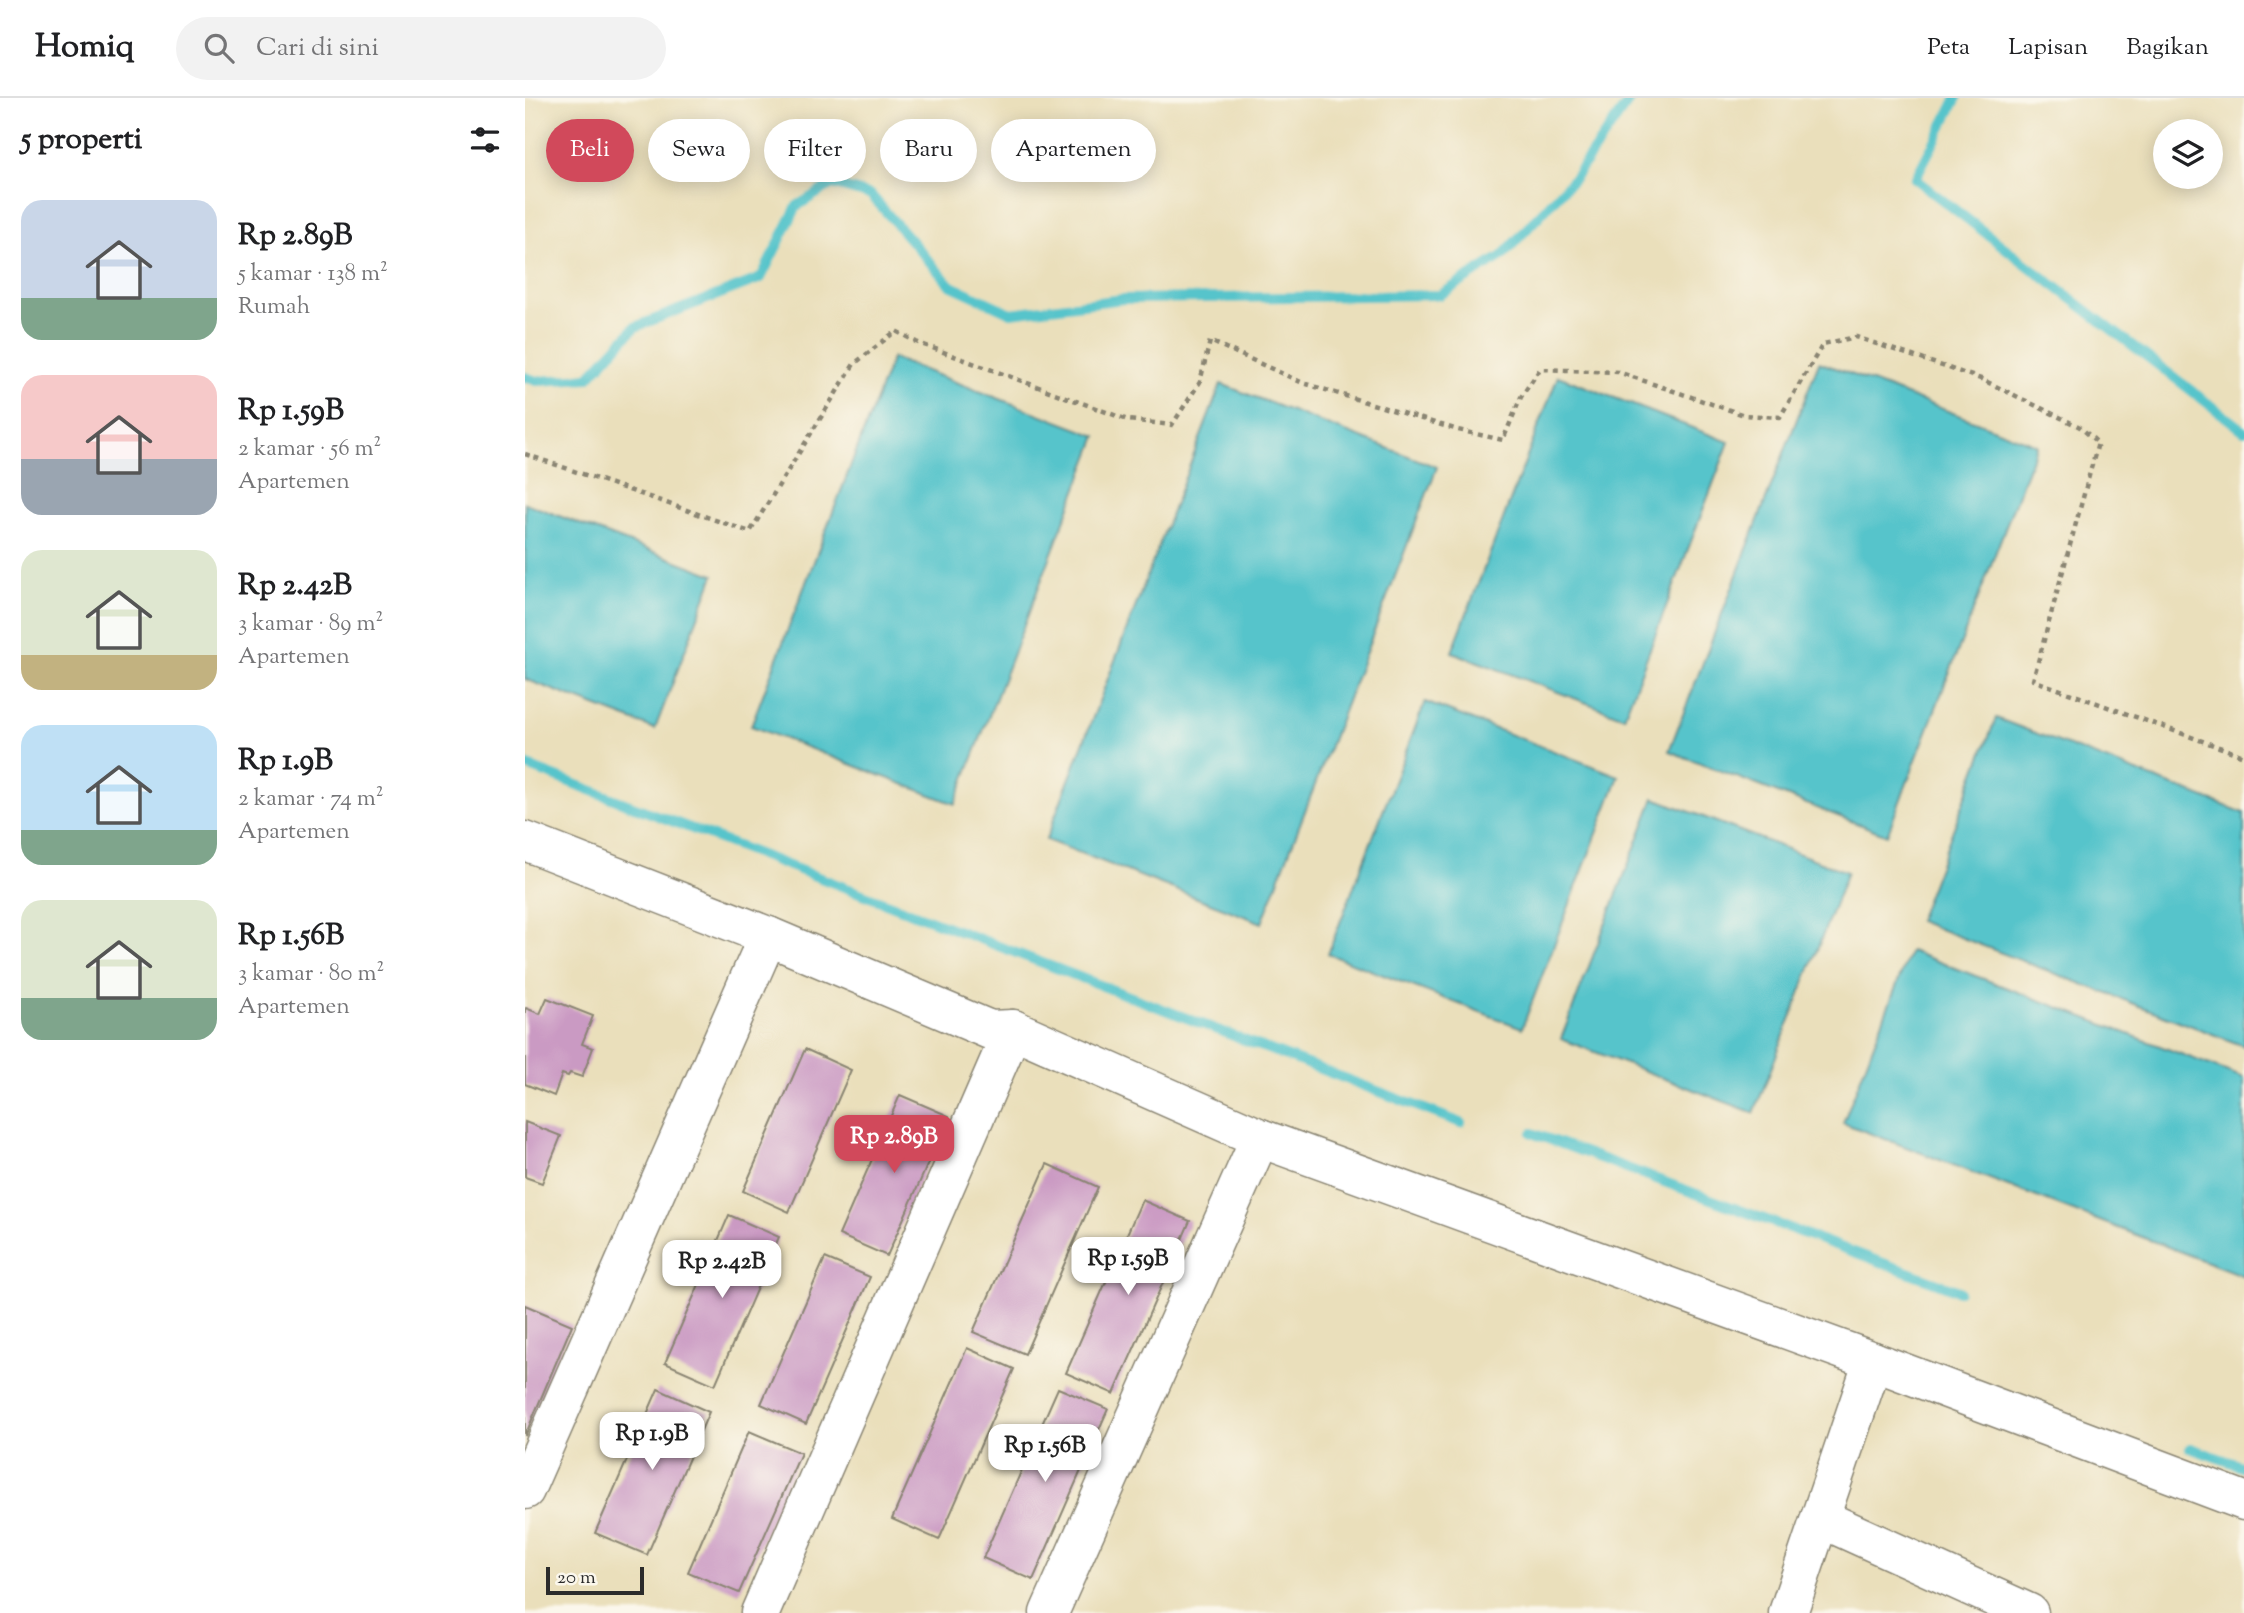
<!DOCTYPE html>
<html lang="id">
<meta charset="utf-8">
<style>
:root{--surface:#fff;--page:#f2f2f2;--text:#202124;--muted:#757577;--line:#e0e0e0;--accent:#d1495b}
body{margin:0;font-family:"Sorts Mill Goudy",serif;background:var(--page);color:var(--text);height:100vh;display:flex;flex-direction:column;font-size:26px;white-space:nowrap}
*{box-sizing:border-box;margin:0}
p{font-size:23px;color:var(--muted)}
.icon{flex:none;width:38px;height:38px;fill:none;stroke:currentColor;stroke-width:2;stroke-linecap:round;stroke-linejoin:round}
.map{position:relative;flex:1;overflow:hidden}
.side{display:flex;flex-direction:column;background:var(--surface);width:525px}
.side>*{flex:none}
.guide{position:absolute;left:21px;top:21px;width:665px;height:63px;display:flex;gap:14px}
.fabs{position:absolute;left:1628px;top:21px;display:grid;gap:14px}
.fabs a{display:grid;place-items:center;width:70px;height:70px;border-radius:50%;background:var(--surface);box-shadow:0 4px 18px #0003;font-size:35px}
.scale{position:absolute;left:21px;bottom:18px;width:98px;box-sizing:border-box;padding-left:7px;border:4px solid #2b2b2b;border-top:0;font-size:19px;line-height:24px;white-space:nowrap;color:#2b2b2b;-webkit-text-stroke:5px #fbf7ec;paint-order:stroke}
.price{position:absolute;translate:-50% -60px;padding:0 16px;border-radius:14px;background:#fff;color:#222;font-size:23px;line-height:46px;filter:drop-shadow(0 2px 4px #0008)}
.price::after{content:'';position:absolute;left:50%;top:42px;width:21px;height:16px;margin-left:-10px;background:inherit;clip-path:polygon(0 0,100% 0,50% 100%)}
.price.selected{background:var(--accent);color:#fff}
ul{padding:0;list-style:none}
li{display:flex;align-items:center;gap:21px;height:175px;padding:0 21px}
li span{display:grid;place-items:center;flex:none;width:196px;height:140px;border-radius:21px;color:#555}
li>.icon{margin-inline-start:auto}
span .icon{width:84px;height:84px;fill:#fffc;stroke-width:1}
li b{font-size:30px}
h2{display:flex;justify-content:space-between;align-items:center;height:84px;padding:0 21px;font-size:30px}
.pill{padding:0 24px;border-radius:32px;background:var(--surface);box-shadow:0 4px 18px #0003;font-size:24px;line-height:63px}
.pill.selected{background:var(--accent);color:#fff}
header{display:flex;align-items:center;gap:42px;box-sizing:border-box;height:98px;padding:0 35px;background:var(--surface);border-bottom:2px solid var(--line)}
header strong{font-size:33px}
nav{display:flex;gap:38px;margin-inline-start:auto;font-size:24px}
.search{width:490px;height:63px;background:var(--page);display:flex;align-items:center;gap:18px;box-sizing:border-box;padding:0 24px;border-radius:38px;color:var(--muted);font-size:26px}
main{display:flex;flex:1;min-height:0}
.map>svg:first-child{display:block}
.water{fill:#56c4cb;stroke:#40787b;stroke-width:2}
.lines{fill:none;stroke-linecap:round;stroke-linejoin:round}
.stream{stroke:#56c4cb;stroke-width:10}
.building{fill:#ca9ac3}
.minor-casing{stroke:#8a8573;stroke-width:41}
.path{stroke:#8a8573;stroke-width:4.5;stroke-dasharray:5 5;stroke-linecap:butt}
.minor{stroke:#fff;stroke-width:38}
</style>
<header>
<strong>Homiq</strong>
<div class="search"><svg class="icon" aria-label="search" viewBox="0 0 24 24"><circle cx="10" cy="10" r="6"/><path d="M15 15l6 6"/></svg>Cari di sini</div>
<nav><a>Peta</a><a>Lapisan</a><a>Bagikan</a></nav>
</header>
<main>
<section class="side">
<h2>5 properti<svg class="icon" aria-label="filters" viewBox="0 0 24 24"><path d="M4 7h16M4 17h16"/><circle cx="9" cy="7" r="2"/><circle cx="15" cy="17" r="2"/></svg></h2>
<ul>
<li><span style="background:linear-gradient(#c9d6e8 70%,#7fa58c 0)"><svg class="icon" aria-label="home" viewBox="0 0 24 24"><path d="M3 11l9-7 9 7M6 9v11h12V9"/></svg></span><div><b>Rp 2.89B</b><p>5 kamar · 138 m²</p><p>Rumah</p></div></li>
<li><span style="background:linear-gradient(#f6c9c9 60%,#9aa5b1 0)"><svg class="icon" aria-label="home" viewBox="0 0 24 24"><path d="M3 11l9-7 9 7M6 9v11h12V9"/></svg></span><div><b>Rp 1.59B</b><p>2 kamar · 56 m²</p><p>Apartemen</p></div></li>
<li><span style="background:linear-gradient(#dfe7d0 75%,#c2b280 0)"><svg class="icon" aria-label="home" viewBox="0 0 24 24"><path d="M3 11l9-7 9 7M6 9v11h12V9"/></svg></span><div><b>Rp 2.42B</b><p>3 kamar · 89 m²</p><p>Apartemen</p></div></li>
<li><span style="background:linear-gradient(#bfe0f5 75%,#7fa58c 0)"><svg class="icon" aria-label="home" viewBox="0 0 24 24"><path d="M3 11l9-7 9 7M6 9v11h12V9"/></svg></span><div><b>Rp 1.9B</b><p>2 kamar · 74 m²</p><p>Apartemen</p></div></li>
<li><span style="background:linear-gradient(#dfe7d0 70%,#7fa58c 0)"><svg class="icon" aria-label="home" viewBox="0 0 24 24"><path d="M3 11l9-7 9 7M6 9v11h12V9"/></svg></span><div><b>Rp 1.56B</b><p>3 kamar · 80 m²</p><p>Apartemen</p></div></li>
</ul>
</section>
<div class="map">
<svg width="1719" height="1515" viewBox="0 0 1719 1515">
<rect width="100%" height="100%" fill="#fbf7ec"/>
<filter id="ink" filterUnits="userSpaceOnUse"><feTurbulence type="fractalNoise" baseFrequency=".0143" numOctaves="2"/><feDisplacementMap in="SourceGraphic" scale="14" xChannelSelector="R" yChannelSelector="G"/><feConvolveMatrix kernelMatrix="1 2 1 2 8 2 1 2 1" color-interpolation-filters="sRGB"/></filter>
<filter id="wash" filterUnits="userSpaceOnUse"><feTurbulence type="fractalNoise" baseFrequency=".00686" numOctaves="4" result="noise"/><feDisplacementMap in="SourceGraphic" scale="28" xChannelSelector="R" yChannelSelector="G"/><feGaussianBlur stdDeviation="1.57" result="paint"/><feColorMatrix in="noise" values="0 0 0 0 0 0 0 0 0 0 0 0 0 0 0 0 0 1.4 0 .05"/><feComposite in="paint" operator="in"/></filter>
<g filter="url(#wash)">
<rect width="100%" height="100%" fill="#eadfbb"/>
<!-- water -->
<g class="water">
<polygon points="367,260 572,338 430,706 226,628"/>
<polygon points="1294,264 1512,347 1362,737 1144,653"/>
<polygon points="1033,278 1204,344 1099,619 927,554"/>
<polygon points="696,286 912,369 737,825 521,742"/>
<polygon points="0,405 189,477 130,631 0,581"/>
<polygon points="900,604 1094,678 997,930 803,856"/>
<polygon points="1471,620 1719,715 1719,948 1393,823"/>
<polygon points="1129,700 1322,774 1229,1015 1036,941"/>
<polygon points="1385,853 1719,980 1719,1178 1318,1025"/>
</g>
<g class="lines">
<!-- stream -->
<g class="stream">
<polyline points="1432,0 1390,81 1719,333"/>
<polyline points="0,279 12,283 63,280 110,229 236,180 272,108 307,86 346,97 425,187 486,215 598,201 915,197 977,158 1050,79 1106,0"/>
<polyline points="0,667 936,1025"/>
<polyline points="1007,1035 1434,1193"/>
<polyline points="1665,1350 1719,1369"/>
</g>
</g>
<g id="blocks">
<!-- building -->
<g class="building">
<polygon points="22,900 68,918 57,946 68,950 57,979 45,975 43,978 37,976 29,998 0,986 0,912 1,910 15,916"/>
<polygon points="280,951 326,972 264,1114 218,1093"/>
<polygon points="375,997 424,1018 362,1158 314,1137"/>
<polygon points="0,1024 36,1038 17,1085 0,1079"/>
<polygon points="522,1066 573,1089 500,1256 448,1234"/>
<polygon points="617,1102 665,1123 589,1296 541,1275"/>
<polygon points="204,1117 254,1139 190,1287 140,1265"/>
<polygon points="300,1160 345,1179 281,1326 236,1306"/>
<polygon points="0,1207 47,1227 0,1338"/>
<polygon points="442,1250 489,1271 414,1442 367,1421"/>
<polygon points="533,1290 583,1311 508,1482 458,1460"/>
<polygon points="133,1291 184,1314 122,1457 70,1435"/>
<polygon points="224,1333 276,1355 214,1495 163,1474"/>
</g>
</g>
</g>
<g filter="url(#ink)">
<use href="#blocks" fill-opacity="0" stroke="#8a8573" stroke-width="2"/>
<g class="lines">
<!-- minor casing -->
<g class="minor-casing">
<g id="minor">
<polyline points="0,743 243,838 465,932 488,931 735,1040 1348,1263 1719,1403"/>
<polyline points="0,1392 243,838"/>
<polyline points="1295,1420 1504,1515"/>
<polyline points="235,1515 488,931"/>
<polyline points="524,1515 735,1040"/>
<polyline points="1263,1515 1348,1263"/>
</g>
</g>
<!-- path -->
<polyline class="path" points="0,356 225,434 329,266 371,233 391,244 603,322 647,327 675,284 685,243 778,285 933,332 978,342 996,299 1015,271 1093,274 1219,317 1255,319 1298,246 1331,239 1456,281 1555,329 1573,345 1508,582 1719,658"/>
<!-- minor -->
<use href="#minor" class="minor"/>
</g>
</g>
</svg>
<div class="fabs">
<a><svg class="icon" aria-label="layers" viewBox="0 0 24 24"><path d="M12 4l9 5-9 5-9-5zM3 14l9 5 9-5"/></svg></a>
</div>
<div class="scale">20 m</div>
<b class="price selected" style="left:369px;top:1077px">Rp 2.89B</b>
<b class="price" style="left:603px;top:1199px">Rp 1.59B</b>
<b class="price" style="left:197px;top:1202px">Rp 2.42B</b>
<b class="price" style="left:127px;top:1374px">Rp 1.9B</b>
<b class="price" style="left:520px;top:1386px">Rp 1.56B</b>
<div class="guide">
<a class="pill selected">Beli</a>
<a class="pill">Sewa</a>
<a class="pill">Filter</a>
<a class="pill">Baru</a>
<a class="pill">Apartemen</a>
</div>
</div>
</main>
